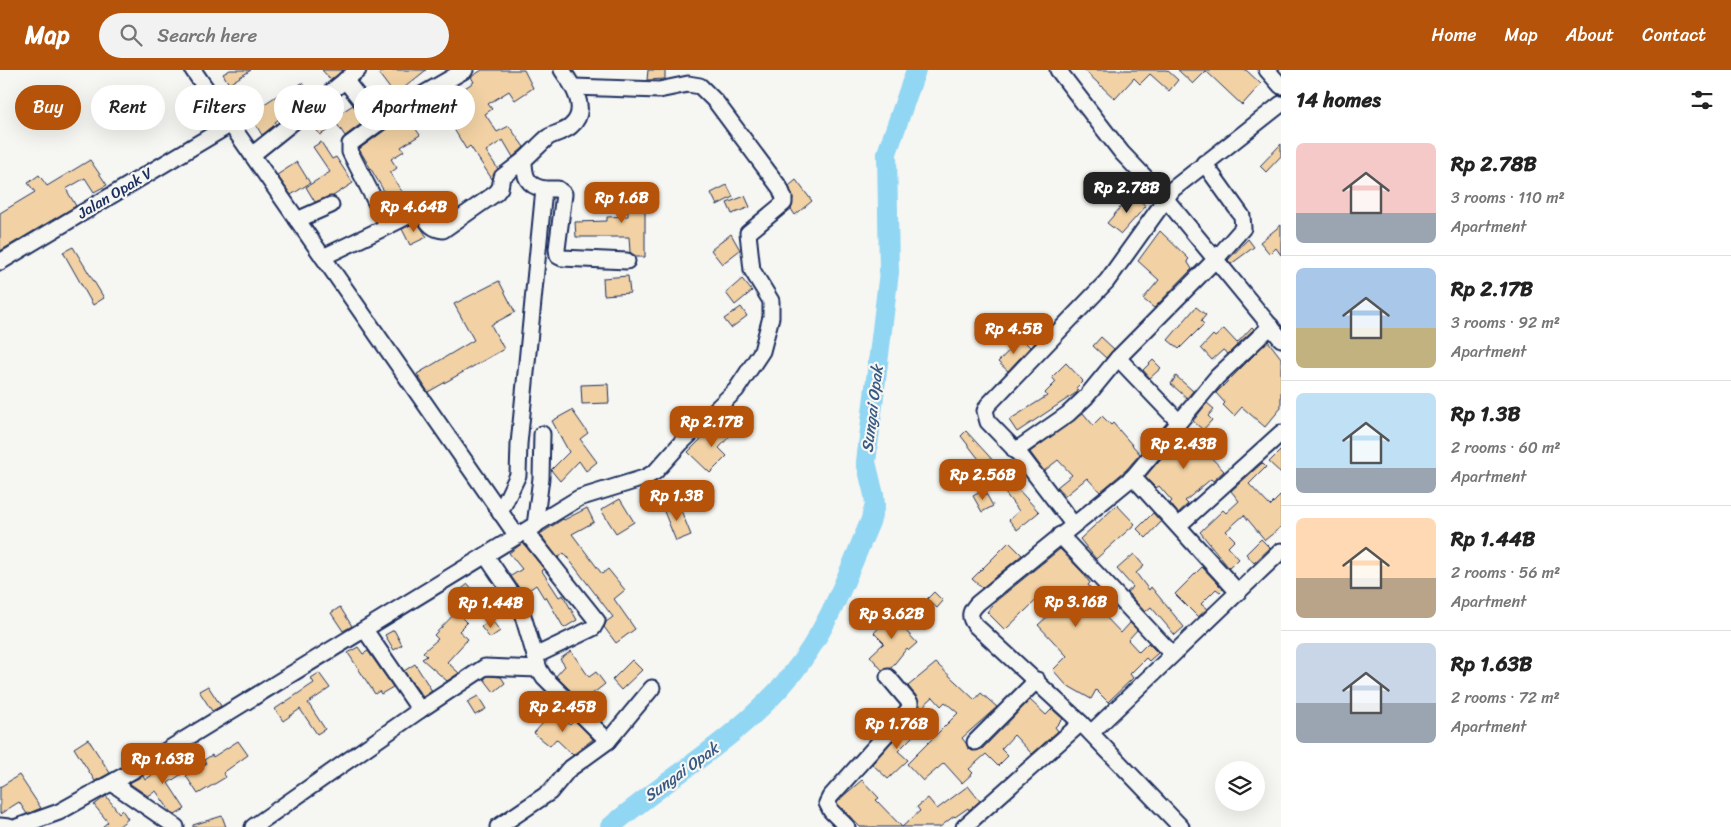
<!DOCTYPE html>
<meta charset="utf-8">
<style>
:root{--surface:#fff;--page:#f2f2f2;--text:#222;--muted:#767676;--line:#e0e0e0;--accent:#b45309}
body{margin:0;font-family:Sriracha,sans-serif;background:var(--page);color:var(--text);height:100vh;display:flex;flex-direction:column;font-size:19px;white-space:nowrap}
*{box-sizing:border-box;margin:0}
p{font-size:16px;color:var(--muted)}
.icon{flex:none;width:28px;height:28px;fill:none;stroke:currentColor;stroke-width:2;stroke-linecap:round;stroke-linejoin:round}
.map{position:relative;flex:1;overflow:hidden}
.sheet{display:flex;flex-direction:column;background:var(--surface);width:450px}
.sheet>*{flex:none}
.guide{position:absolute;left:15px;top:15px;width:475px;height:45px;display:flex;gap:10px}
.fabs{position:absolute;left:1215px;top:691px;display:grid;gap:10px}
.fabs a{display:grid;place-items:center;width:50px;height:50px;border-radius:50%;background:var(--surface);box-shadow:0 5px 20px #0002;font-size:25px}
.price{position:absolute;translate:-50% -42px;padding:0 11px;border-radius:10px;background:var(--accent);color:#fff;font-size:16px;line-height:32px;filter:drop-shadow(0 1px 2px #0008)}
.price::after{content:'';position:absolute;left:50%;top:30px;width:15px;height:11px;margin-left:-8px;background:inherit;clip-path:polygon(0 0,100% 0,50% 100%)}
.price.selected{background:#222;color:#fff}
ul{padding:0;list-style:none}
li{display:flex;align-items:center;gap:15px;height:125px;padding:0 15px}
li+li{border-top:1px solid var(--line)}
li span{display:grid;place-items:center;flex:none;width:140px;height:100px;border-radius:8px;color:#555}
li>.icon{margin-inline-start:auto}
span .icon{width:60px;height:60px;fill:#fffc;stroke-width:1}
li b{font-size:21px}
h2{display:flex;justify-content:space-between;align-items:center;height:60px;padding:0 15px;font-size:21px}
.pill{padding:0 18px;border-radius:22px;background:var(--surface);box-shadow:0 5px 20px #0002;font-size:18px;line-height:45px}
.pill.selected{background:var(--accent);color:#fff}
header{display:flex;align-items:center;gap:30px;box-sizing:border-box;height:70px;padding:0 25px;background:var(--accent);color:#fff}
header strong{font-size:24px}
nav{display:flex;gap:28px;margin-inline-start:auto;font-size:18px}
.search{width:350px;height:45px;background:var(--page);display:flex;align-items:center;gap:12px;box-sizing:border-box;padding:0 18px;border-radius:28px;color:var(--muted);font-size:19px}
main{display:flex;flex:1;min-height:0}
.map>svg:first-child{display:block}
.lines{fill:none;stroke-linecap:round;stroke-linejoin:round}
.river{stroke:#91d6f3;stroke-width:20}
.building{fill:#f2d2a4;stroke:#1b2f5e}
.minor-casing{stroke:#1b2f5e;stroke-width:19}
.minor{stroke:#f6f6f2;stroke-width:15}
.labels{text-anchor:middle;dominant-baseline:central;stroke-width:4.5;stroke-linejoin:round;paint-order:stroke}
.street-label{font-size:15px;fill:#1b2f5e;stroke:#f6f6f2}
.water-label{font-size:16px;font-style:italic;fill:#385983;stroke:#f6f6f2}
</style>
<header>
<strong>Map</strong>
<div class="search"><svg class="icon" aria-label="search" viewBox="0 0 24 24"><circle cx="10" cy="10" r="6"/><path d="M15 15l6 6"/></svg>Search here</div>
<nav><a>Home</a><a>Map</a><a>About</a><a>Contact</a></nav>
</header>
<main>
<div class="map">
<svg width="1281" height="757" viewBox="0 0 1281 757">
<rect width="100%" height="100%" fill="#f6f6f2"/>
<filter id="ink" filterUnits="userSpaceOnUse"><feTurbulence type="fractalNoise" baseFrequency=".02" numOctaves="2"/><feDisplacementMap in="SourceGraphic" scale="10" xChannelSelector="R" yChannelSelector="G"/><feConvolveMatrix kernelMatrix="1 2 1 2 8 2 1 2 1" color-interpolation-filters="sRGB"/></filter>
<g filter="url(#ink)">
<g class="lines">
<!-- river -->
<path class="river" d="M610 757C670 706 742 666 792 604 828 560 848 503 870 452L875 435 874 425 866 392 889 202 887 83 916 0"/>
</g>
<!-- building -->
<g class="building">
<polygon points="230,0 251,0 229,14 223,4"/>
<polygon points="322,0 343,0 331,10"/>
<polygon points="385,0 426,0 405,17 409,22 397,28 379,4"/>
<polygon points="482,0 524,0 533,18 515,30 509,21 488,34 492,39 485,44 497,62 509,56 524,77 513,87 503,70 486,81 498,99 492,109 470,76 466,79 440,36 433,40 428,32 447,21 451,27 474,12 471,7"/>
<polygon points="648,0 665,0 665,9 647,10"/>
<polygon points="1084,0 1167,0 1178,10 1169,21 1150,4 1140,14 1134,8 1115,29"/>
<polygon points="1178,0 1246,0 1261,14 1242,35 1206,1 1193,14"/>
<polygon points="302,13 311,26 275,52 276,54 262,65 249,44 278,25 280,27"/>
<polygon points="353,35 365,51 345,66 333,48"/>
<polygon points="320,43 330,59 320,65 310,50"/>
<polygon points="406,45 420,65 401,77 404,81 391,89 397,98 390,103 404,125 391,133 359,79"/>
<polygon points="321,72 332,89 336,87 353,113 333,126 315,132 306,117 330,102 313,77"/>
<polygon points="1281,74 1281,86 1266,102 1260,96"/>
<polygon points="90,90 107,115 94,122 85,108 66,119 76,136 0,181 0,143 35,122 28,113 39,105 47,116"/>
<polygon points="297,92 310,113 291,125 277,105"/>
<polygon points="796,110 812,131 795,145 791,139 793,128 789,116"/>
<polygon points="727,115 733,127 717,135 711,123"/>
<polygon points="627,116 645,116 645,187 635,187 630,182 629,167 576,167 575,152 607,151 607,147 628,146"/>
<polygon points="1132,124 1146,136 1121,164 1107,153"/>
<polygon points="745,126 750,137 732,144 727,133"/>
<polygon points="417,152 427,167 410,175 402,159"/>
<polygon points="1281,155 1281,185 1276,178 1270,184 1260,172"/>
<polygon points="1160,161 1189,189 1187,191 1192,199 1154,238 1143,229 1159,210 1138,191"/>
<polygon points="731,164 740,180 722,194 711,180"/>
<polygon points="1248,169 1254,177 1231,194 1228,190"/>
<polygon points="73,177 104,228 93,235 63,182"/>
<polygon points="628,206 630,223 604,225 603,208"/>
<polygon points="742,209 752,221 735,235 726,223"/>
<polygon points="499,211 515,242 491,255 504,279 428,322 417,304 474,270 454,234"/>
<polygon points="741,237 747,246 731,258 724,249"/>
<polygon points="1196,237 1206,245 1201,251 1204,254 1179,279 1168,270"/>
<polygon points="1252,257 1254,259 1228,284 1223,280 1212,290 1201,278 1213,265 1215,267 1224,259 1237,273"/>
<polygon points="1101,267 1114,279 1106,288 1093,276"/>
<polygon points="1021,268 1030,277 1008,301 998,292"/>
<polygon points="1268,271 1281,288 1281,338 1265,357 1242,337 1234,346 1223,335 1225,333 1216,323"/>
<polygon points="1153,290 1161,298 1150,308 1143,300"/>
<polygon points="1066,293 1083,311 1076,318 1079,321 1017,362 1009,350 1047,326 1045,323 1056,312 1052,307"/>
<polygon points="1176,306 1193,321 1187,328 1171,314"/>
<polygon points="608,314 609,333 582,334 581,315"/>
<polygon points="1207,333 1214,339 1208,346 1212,350 1203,360 1193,351"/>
<polygon points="572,340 588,363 580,369 597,392 586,401 579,391 560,411 551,400 569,382 552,351"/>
<polygon points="1083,343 1093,355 1102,346 1111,355 1113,353 1140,384 1126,400 1100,422 1087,408 1065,426 1057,417 1072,405 1058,390 1044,401 1030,382"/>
<polygon points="728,351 736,359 719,378 727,386 710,403 688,382 710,360 715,366"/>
<polygon points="1192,360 1208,376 1204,380 1224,401 1213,411 1211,409 1185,431 1188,434 1178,443 1170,433 1172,431 1159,416 1156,418 1145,407 1171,377 1172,379"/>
<polygon points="966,361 998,396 1002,393 1019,414 1016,417 1039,442 1017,460 1009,450 1019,441 961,366"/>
<polygon points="1281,380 1281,403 1269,392"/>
<polygon points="1262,393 1266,397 1249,414 1270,436 1281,425 1281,457 1265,470 1244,445 1226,461 1235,470 1228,477 1239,489 1229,498 1200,462 1223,440 1226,443 1239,431 1231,421"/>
<polygon points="984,420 993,436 982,442 973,426"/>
<polygon points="620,429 634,452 616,463 601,440"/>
<polygon points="678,433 691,465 676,471 663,439"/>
<polygon points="1117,435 1135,454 1096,489 1080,469"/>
<polygon points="587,438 594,452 572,464 602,504 608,499 625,520 614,529 635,559 616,573 604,557 606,552 613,547 564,483 558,488 540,464 563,449 564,450"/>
<polygon points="1153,443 1161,452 1146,468 1137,459"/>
<polygon points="1261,469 1270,478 1254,493 1246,484"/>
<polygon points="1009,472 1022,485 982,518 972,509"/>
<polygon points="523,473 544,499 542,501 559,527 563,525 577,550 564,558 546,527 544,528 536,515 523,524 511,506 522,499 509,483"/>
<polygon points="1060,479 1083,503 1090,513 1088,515 1101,530 1103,527 1113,536 1105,546 1121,563 1130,553 1137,560 1128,570 1139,582 1148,573 1158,583 1149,591 1146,588 1130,604 1133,608 1108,632 1096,620 1091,629 1070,617 1069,618 1053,600 1067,586 1038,555 1058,537 1045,522 1005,560 987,542 996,531"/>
<polygon points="1134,484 1144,496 1136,503 1149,520 1151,517 1184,557 1175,565 1151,537 1145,542 1127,522 1133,517 1117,499"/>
<polygon points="1202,497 1223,519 1220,522 1216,519 1201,534 1207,539 1198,547 1175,524"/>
<polygon points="468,514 474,521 458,533 453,526"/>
<polygon points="934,522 943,531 937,538 927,529"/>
<polygon points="467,531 473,539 461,547 467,553 459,561 468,569 447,592 459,603 447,611 422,589 427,586 423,582 438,569 434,565"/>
<polygon points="900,534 908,542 898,552 917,573 909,580 907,578 891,598 882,600 870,586 884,573 874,563"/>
<polygon points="340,537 352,556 343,561 331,543"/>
<polygon points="491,549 500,561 490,568 481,557"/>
<polygon points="394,560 402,575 394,580 385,565"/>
<polygon points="358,577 363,584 368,581 393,617 381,624 379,621 375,624 348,583"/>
<polygon points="571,581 589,607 596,602 605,614 582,632 556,606 565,596 560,589"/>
<polygon points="632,590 642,600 621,620 612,610"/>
<polygon points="936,593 975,630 981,623 997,637 962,668 972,681 982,679 1030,630 1046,645 1052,639 1063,649 1055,657 1058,661 1032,684 1014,665 1001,679 1008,686 998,696 986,684 969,699 973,703 962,713 944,693 923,711 907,694 958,643 945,632 941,636 933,627 921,638 917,627 908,616"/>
<polygon points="415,594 432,621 423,627 404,601"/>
<polygon points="319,603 330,618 308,633 325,659 317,664 300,639 283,651 275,639 314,613 311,608"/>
<polygon points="488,606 501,607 505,613 494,622 484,609"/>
<polygon points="208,616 221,636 212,641 199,621"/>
<polygon points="478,626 486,639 475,645 467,632"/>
<polygon points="554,641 570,655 574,650 593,669 573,685 556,669 550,676 534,663"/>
<polygon points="915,646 924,655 898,681 908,690 888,709 872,694"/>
<polygon points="88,669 110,703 95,711 74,678"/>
<polygon points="238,671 248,685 223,703 226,707 198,724 186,706 206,694 204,690 212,685 213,687"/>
<polygon points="176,688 185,702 168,713 185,739 175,745 170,741 156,721 148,726 129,713 143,706 145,710"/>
<polygon points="19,705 41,738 27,744 19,732 0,744 0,717"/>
<polygon points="862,710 879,728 876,730 902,757 860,757 839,735 837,733 842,727"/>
<polygon points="968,716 980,731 969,740 968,738 955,747 954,746 940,757 902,757 920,741 917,737 928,728 937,739"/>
<polygon points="106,726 119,743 122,740 128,749 118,757 102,757 108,752 94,735"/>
<polygon points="222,746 226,757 193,757 193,755"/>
</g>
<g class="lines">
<!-- minor casing -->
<g class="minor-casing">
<g id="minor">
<polyline points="193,0 517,466"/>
<polyline points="1058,0 1122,83 1165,128 1281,269"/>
<polyline points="1267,0 1281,16"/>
<polyline points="345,10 379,53"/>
<polyline points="252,85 358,0"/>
<polyline points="544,119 558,119 564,124 557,179 558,186 562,188 627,191"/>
<polyline points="297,150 331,135"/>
<path d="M388 156 416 142H421C428 152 431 159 443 160L496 123 500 118 502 107 524 90"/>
<polyline points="323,187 388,156 350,82 350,74 399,38 465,0"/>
<polyline points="0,192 231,54"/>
<polyline points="1118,288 1179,352"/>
<polyline points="1015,381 1068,344 1086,327 1118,288 1215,190 1243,158 1242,146 1204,93"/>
<polyline points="1133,407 1237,521"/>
<path d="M500 443 518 405 519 374 544 119C527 116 524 106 524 90 532 83 539 75 547 68 554 63 565 62 571 56 590 40 572 14 562 0"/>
<polyline points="1073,454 1021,386 988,352 985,341 988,335 1107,211 1173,119 1281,34"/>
<polyline points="535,456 541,408 542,364"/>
<polyline points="1178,456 1281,363"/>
<polyline points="526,462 597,551 593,558 535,586"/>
<polyline points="1060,465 1172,584"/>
<polyline points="486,486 520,536 539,599 544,607 608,671"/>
<polyline points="420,640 485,597 539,599"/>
<polyline points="1091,663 1281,481"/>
<polyline points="975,672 1037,610"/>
<polyline points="112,713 176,757"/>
<polyline points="0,756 9,757"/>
<polyline points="17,757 59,742 141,696 579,428 644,408 655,402 681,373 736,320 762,281 771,247 771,231 752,200 748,163 784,133 784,128 780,118 716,32 700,16 688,14 659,20 574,17"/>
<polyline points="253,757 420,640 365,560"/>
<polyline points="498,757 550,722 568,700 608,671 652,618"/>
<polyline points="847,757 831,741 827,733 830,727 910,638 910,633 888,607"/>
<polyline points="964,757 1081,653"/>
<path d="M1181 757 1081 653 975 555C968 546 970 541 978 533L1133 407 1217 307 1271 256"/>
</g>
</g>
<!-- minor -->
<use href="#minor" class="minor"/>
</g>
</g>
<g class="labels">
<!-- street labels -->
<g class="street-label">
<text transform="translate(115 123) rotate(-31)">Jalan Opak V</text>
</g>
<!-- water labels -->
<g class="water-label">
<text transform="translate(872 339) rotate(-83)">Sungai Opak</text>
<text transform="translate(681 702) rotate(-36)">Sungai Opak</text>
</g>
</g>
</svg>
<div class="fabs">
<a><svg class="icon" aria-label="layers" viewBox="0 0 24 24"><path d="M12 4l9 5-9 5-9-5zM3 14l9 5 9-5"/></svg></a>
</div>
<b class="price selected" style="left:1127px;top:144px">Rp 2.78B</b>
<b class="price" style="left:622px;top:154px">Rp 1.6B</b>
<b class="price" style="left:414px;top:163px">Rp 4.64B</b>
<b class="price" style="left:1014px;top:285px">Rp 4.5B</b>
<b class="price" style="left:712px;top:378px">Rp 2.17B</b>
<b class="price" style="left:1184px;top:400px">Rp 2.43B</b>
<b class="price" style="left:983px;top:431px">Rp 2.56B</b>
<b class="price" style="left:677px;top:452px">Rp 1.3B</b>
<b class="price" style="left:1076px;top:558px">Rp 3.16B</b>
<b class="price" style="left:491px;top:559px">Rp 1.44B</b>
<b class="price" style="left:892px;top:570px">Rp 3.62B</b>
<b class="price" style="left:563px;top:663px">Rp 2.45B</b>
<b class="price" style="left:897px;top:680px">Rp 1.76B</b>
<b class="price" style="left:163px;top:715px">Rp 1.63B</b>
<div class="guide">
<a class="pill selected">Buy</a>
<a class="pill">Rent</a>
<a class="pill">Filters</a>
<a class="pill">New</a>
<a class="pill">Apartment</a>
</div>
</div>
<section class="sheet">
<h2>14 homes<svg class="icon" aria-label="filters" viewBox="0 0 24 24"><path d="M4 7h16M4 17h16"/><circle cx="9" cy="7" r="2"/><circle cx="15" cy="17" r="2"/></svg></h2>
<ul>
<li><span style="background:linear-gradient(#f6c9c9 70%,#9aa5b1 0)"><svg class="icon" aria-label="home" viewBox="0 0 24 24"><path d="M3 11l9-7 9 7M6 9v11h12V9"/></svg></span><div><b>Rp 2.78B</b><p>3 rooms · 110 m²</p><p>Apartment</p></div></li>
<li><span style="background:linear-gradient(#a9c7e8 60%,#c2b280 0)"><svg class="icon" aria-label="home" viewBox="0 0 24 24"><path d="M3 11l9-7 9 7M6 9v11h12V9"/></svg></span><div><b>Rp 2.17B</b><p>3 rooms · 92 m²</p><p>Apartment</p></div></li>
<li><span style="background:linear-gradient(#bfe0f5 75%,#9aa5b1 0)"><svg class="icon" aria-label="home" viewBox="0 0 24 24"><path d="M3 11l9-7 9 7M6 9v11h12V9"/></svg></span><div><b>Rp 1.3B</b><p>2 rooms · 60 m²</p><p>Apartment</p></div></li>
<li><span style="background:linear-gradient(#ffd9b3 60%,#b9a48a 0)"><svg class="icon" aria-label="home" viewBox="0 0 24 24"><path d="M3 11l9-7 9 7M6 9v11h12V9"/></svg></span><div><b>Rp 1.44B</b><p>2 rooms · 56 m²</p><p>Apartment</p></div></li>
<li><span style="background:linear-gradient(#c9d6e8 60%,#9aa5b1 0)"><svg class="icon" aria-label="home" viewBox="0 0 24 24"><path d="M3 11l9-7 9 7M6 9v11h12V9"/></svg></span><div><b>Rp 1.63B</b><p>2 rooms · 72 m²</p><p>Apartment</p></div></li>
</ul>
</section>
</main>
